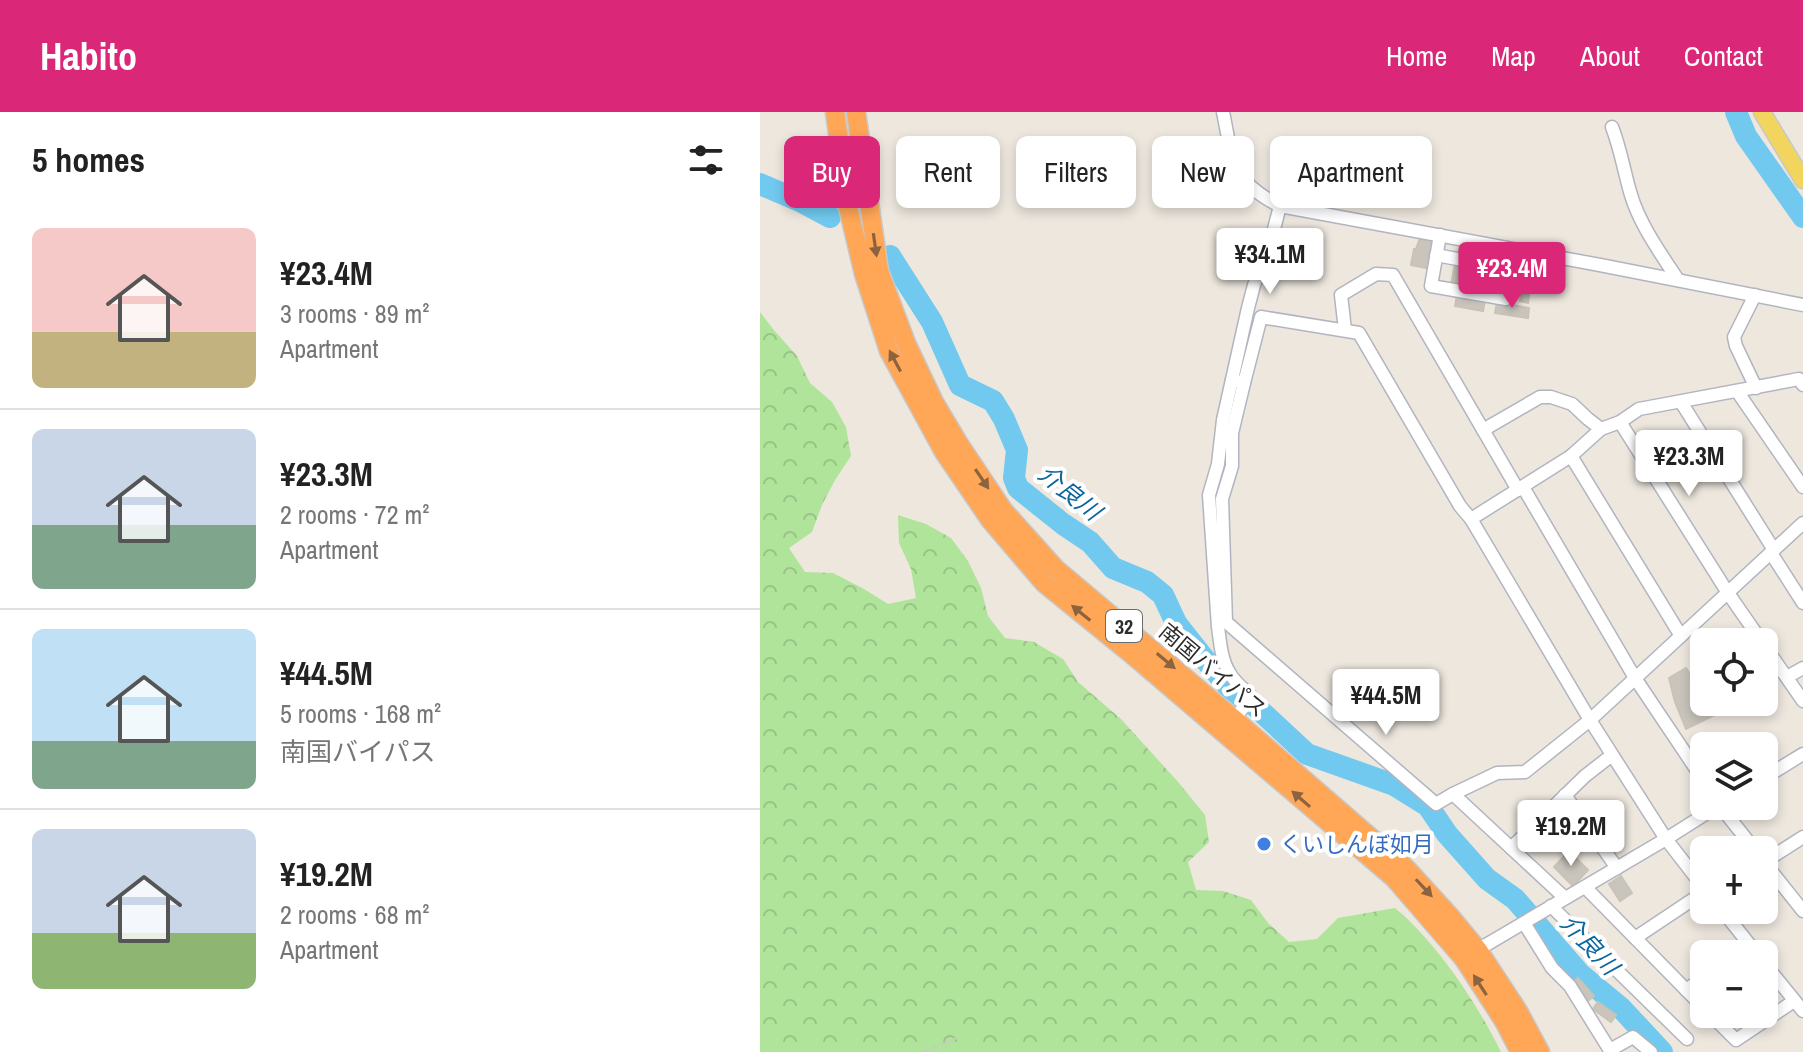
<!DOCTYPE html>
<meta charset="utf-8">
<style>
:root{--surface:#fff;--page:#f2f2f2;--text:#222;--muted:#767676;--line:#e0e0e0;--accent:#db2777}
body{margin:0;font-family:"Archivo Narrow","Noto Sans JP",sans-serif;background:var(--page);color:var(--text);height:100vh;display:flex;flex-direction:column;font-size:30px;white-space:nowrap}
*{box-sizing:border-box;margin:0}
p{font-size:26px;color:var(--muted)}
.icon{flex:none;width:44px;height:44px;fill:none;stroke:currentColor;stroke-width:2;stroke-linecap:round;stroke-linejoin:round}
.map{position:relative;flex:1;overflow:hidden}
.panel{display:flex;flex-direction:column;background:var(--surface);width:760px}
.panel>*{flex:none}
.hud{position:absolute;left:24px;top:24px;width:760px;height:72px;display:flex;gap:16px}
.fabs{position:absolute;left:930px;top:516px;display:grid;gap:16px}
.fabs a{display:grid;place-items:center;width:88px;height:88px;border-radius:12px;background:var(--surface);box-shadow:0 4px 12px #0003;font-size:40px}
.price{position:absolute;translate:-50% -68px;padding:0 18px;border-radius:8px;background:#fff;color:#222;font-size:26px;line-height:52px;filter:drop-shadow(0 2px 4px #0008)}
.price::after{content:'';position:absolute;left:50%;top:48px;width:24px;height:18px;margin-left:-12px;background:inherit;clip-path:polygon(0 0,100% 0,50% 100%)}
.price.current{background:var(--accent);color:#fff}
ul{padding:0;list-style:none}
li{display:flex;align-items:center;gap:24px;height:200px;padding:0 32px}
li+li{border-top:2px solid var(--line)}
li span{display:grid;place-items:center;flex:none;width:224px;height:160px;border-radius:12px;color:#555}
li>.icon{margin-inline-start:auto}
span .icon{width:96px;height:96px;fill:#fffc;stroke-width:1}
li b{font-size:34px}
h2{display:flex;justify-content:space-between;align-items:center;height:96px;padding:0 32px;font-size:34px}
.pill{padding:0 28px;border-radius:12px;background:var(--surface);box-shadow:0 4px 12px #0003;font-size:28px;line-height:72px}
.pill.current{background:var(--accent);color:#fff}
header{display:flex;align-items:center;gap:48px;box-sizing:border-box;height:112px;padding:0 40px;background:var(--accent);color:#fff}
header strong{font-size:38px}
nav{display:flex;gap:44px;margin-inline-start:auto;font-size:28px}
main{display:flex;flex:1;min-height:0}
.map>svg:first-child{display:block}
.forest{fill:url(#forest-crowns)}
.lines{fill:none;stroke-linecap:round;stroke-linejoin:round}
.river{stroke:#71c9ef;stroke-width:22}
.building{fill:#c9c5bc;stroke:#c9c3b7;stroke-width:2}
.minor-casing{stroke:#b2b4bf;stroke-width:15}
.major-casing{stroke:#c8c8c8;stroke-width:19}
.highway-casing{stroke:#c8c8c8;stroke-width:21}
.path{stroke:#c8c8c8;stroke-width:2;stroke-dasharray:6 4;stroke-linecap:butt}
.minor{stroke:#fff;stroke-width:12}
.major{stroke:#f1d55f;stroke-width:16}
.highway{stroke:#ffa657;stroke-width:18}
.oneway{fill:#8b633f}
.shop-dot{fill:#3f7fe0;stroke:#fff;stroke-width:3}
.labels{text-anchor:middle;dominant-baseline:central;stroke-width:8;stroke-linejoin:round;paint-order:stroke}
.shield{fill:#fff;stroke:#6b6b6b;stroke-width:2}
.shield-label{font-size:20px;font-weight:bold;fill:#2c2c2c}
.street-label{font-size:22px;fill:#2c2c2c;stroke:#fff}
.shop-label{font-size:22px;fill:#366cbe;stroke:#fff;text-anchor:start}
.water-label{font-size:24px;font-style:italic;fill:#0d669e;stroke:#fff}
</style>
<header>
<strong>Habito</strong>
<nav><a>Home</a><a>Map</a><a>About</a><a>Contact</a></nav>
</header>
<main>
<section class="panel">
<h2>5 homes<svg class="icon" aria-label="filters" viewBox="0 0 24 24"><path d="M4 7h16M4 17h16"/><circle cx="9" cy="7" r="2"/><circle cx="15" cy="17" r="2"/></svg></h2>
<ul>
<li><span style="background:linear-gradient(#f6c9c9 65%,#c2b280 0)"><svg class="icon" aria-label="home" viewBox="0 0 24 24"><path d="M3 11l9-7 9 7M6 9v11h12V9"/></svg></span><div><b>¥23.4M</b><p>3 rooms · 89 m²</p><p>Apartment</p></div></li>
<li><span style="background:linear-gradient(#c9d6e8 60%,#7fa58c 0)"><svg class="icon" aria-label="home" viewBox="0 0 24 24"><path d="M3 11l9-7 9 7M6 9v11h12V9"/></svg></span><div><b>¥23.3M</b><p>2 rooms · 72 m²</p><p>Apartment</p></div></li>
<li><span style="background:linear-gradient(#bfe0f5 70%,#7fa58c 0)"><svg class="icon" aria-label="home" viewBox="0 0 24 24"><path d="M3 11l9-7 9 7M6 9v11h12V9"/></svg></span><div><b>¥44.5M</b><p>5 rooms · 168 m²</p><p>南国バイパス</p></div></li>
<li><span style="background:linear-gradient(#c9d6e8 65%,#8fb573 0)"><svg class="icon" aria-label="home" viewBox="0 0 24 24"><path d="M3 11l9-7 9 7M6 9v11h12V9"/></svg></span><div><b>¥19.2M</b><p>2 rooms · 68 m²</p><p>Apartment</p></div></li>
</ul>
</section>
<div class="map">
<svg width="1043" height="940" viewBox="0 0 1043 940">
<defs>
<pattern id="forest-crowns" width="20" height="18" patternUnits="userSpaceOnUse" patternTransform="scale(2)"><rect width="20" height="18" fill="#b0e49a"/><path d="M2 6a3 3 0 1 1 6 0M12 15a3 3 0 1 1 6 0" fill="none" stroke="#98c485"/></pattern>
</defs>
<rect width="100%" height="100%" fill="#ede7de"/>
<!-- forest -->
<path class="forest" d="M0 200 13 217 37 244 50 271 72 290 86 315 91 344 75 368 62 393 52 420 29 436 45 460 73 461 104 477 128 492 156 486 151 457 139 431 138 403 166 412 191 426 208 449 221 476 228 504 245 526 274 530 303 547 318 570 361 607 419 671 445 703 449 730 428 750 436 778 463 779 491 788 508 811 529 830 557 827 578 806 635 796C677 831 717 891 741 940H0Z"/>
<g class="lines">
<!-- river -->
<g class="river">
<polyline points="976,0 986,24 1043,105"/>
<polyline points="0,72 42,90 70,105"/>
<polyline points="130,144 172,210 200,273 233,289 244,307 257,338 254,366 258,376 303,412 330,430 353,456 387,470 403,483 416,511 442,544 469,575 484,587"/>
<polyline points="494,593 547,642 634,673 668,694 687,722 727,767 755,787 820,862 861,896 902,940"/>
</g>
</g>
<!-- building -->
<g class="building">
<polygon points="660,126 671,128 666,156 651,153 654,137 656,137"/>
<polygon points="721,137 749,142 747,151 719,146"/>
<polygon points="760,143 774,145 768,191 760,189 761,184 751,183 753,171 763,172 765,162 756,160"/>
<polygon points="695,152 714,155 713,166 715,168 714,174 711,176 691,173"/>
<polygon points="721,157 741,160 737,181 717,178 720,167 717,165 718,160 721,159"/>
<polygon points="697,183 725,188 723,199 695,194"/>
<polygon points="737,190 769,196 768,206 735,201"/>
<polygon points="926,556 944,581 944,590 981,590 926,617 915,590 909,566"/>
<polygon points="809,739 828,758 813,774 794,755"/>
<polygon points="861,764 872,781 860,789 849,772"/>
<polygon points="818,866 834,884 824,892 809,874"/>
<polygon points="838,890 856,903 851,910 833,897"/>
</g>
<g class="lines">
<!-- minor casing -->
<g class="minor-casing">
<g id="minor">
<path d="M463 0C473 49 471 69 520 94L840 153 1043 193"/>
<path d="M852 15C861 38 864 60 871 83 880 113 901 142 918 168"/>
<polyline points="676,143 751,157 746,187 671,174 680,123"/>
<polyline points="995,183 974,225 976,234 996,276"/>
<polyline points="585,218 581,183 616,162 633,163 758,378"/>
<polyline points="472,268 484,271 501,205 599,221 700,394 711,407 830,608 906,727 944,776"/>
<polyline points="484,271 472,321 472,354 462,387 466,510 676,692 693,682 737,661 765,660 830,608 1043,411"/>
<polyline points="977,279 1043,375"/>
<polyline points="921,290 1014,438"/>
<polyline points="860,310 968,481 1002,530"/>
<polyline points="723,318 780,285 791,285 812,292 828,307 841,317"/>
<polyline points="811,344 921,524"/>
<polyline points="763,375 875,566 944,669"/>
<polyline points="711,407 811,344 841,317 860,310 879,297 1039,267 1043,273"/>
<polyline points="1011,441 1043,491"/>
<polyline points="1004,533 1043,589"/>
<polyline points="1027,565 1043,556"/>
<path d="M474 607 492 585C484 577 474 570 469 560 461 547 460 529 458 515L449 383 458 352 463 308 488 196 494 173 509 136 520 94"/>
<polyline points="1004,666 1043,642"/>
<polyline points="693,682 805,786"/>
<polyline points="805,683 857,756"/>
<polyline points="960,694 995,738"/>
<polyline points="1043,725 1004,750 1043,799"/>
<polyline points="751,736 825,664 852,643"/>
<polyline points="825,775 944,896"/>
<polyline points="791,794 927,927"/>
<polyline points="962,798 997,842"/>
<polyline points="764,811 792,856 810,874 851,940"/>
<polyline points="875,826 944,780"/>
<polyline points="714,840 906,727 958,694"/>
<polyline points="976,842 989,832"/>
<polyline points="1004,851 1043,899"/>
<polyline points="926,878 944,865"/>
<polyline points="950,902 976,928 1034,889"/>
<polyline points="850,938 873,925 891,940"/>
</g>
</g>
<!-- major casing -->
<g class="major-casing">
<polyline id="major" points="1002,0 1043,68"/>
</g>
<!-- highway casing -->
<g class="highway-casing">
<g id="highway">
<polyline points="75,0 88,95 104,162 129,239 184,340 231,409 284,471 369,540 634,766 704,847 744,909 760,940"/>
<polyline points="96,0 119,159 146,231 174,290 199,332 243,398 296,457 474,607 647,757 689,803 718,838 758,899 780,940"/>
</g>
</g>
<!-- path -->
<polyline class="path" points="163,940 199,925"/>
<!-- minor -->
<use href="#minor" class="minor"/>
<!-- major -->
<use href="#major" class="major"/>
<!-- highway -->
<use href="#highway" class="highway"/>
</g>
<!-- one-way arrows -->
<defs><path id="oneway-solid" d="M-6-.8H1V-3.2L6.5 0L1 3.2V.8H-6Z" transform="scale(2)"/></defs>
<g class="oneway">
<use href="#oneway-solid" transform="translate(115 133) rotate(82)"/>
<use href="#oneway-solid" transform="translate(135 249) rotate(-118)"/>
<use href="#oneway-solid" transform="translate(222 367) rotate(56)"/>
<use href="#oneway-solid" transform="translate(321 501) rotate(-141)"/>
<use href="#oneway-solid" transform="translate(406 549) rotate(40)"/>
<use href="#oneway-solid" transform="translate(541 687) rotate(-139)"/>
<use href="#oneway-solid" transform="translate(664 776) rotate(47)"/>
<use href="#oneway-solid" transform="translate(720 873) rotate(-123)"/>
</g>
<!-- markers -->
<circle class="shop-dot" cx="504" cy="732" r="8"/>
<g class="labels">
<!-- shield labels -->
<rect class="shield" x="346" y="498" width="36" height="32" rx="6"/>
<g class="shield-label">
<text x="364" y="514">32</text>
</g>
<!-- street labels -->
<g class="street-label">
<text transform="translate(453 558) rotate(40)">南国バイパス</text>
</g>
<!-- shop labels -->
<g class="shop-label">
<text x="520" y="732">くいしんぼ如月</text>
</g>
<!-- water labels -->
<g class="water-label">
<text transform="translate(310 380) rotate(39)">介良川</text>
<text transform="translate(830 832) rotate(47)">介良川</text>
</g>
</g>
</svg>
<div class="fabs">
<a><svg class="icon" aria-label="locate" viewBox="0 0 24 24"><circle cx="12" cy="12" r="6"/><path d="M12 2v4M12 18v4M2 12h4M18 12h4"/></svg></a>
<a><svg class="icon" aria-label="layers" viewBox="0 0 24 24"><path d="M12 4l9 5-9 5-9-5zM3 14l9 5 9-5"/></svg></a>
<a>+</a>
<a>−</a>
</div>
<b class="price" style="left:510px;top:184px">¥34.1M</b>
<b class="price current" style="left:752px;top:198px">¥23.4M</b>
<b class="price" style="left:929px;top:386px">¥23.3M</b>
<b class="price" style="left:626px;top:625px">¥44.5M</b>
<b class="price" style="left:811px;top:756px">¥19.2M</b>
<div class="hud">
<a class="pill current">Buy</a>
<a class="pill">Rent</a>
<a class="pill">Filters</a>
<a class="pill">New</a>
<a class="pill">Apartment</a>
</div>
</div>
</main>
